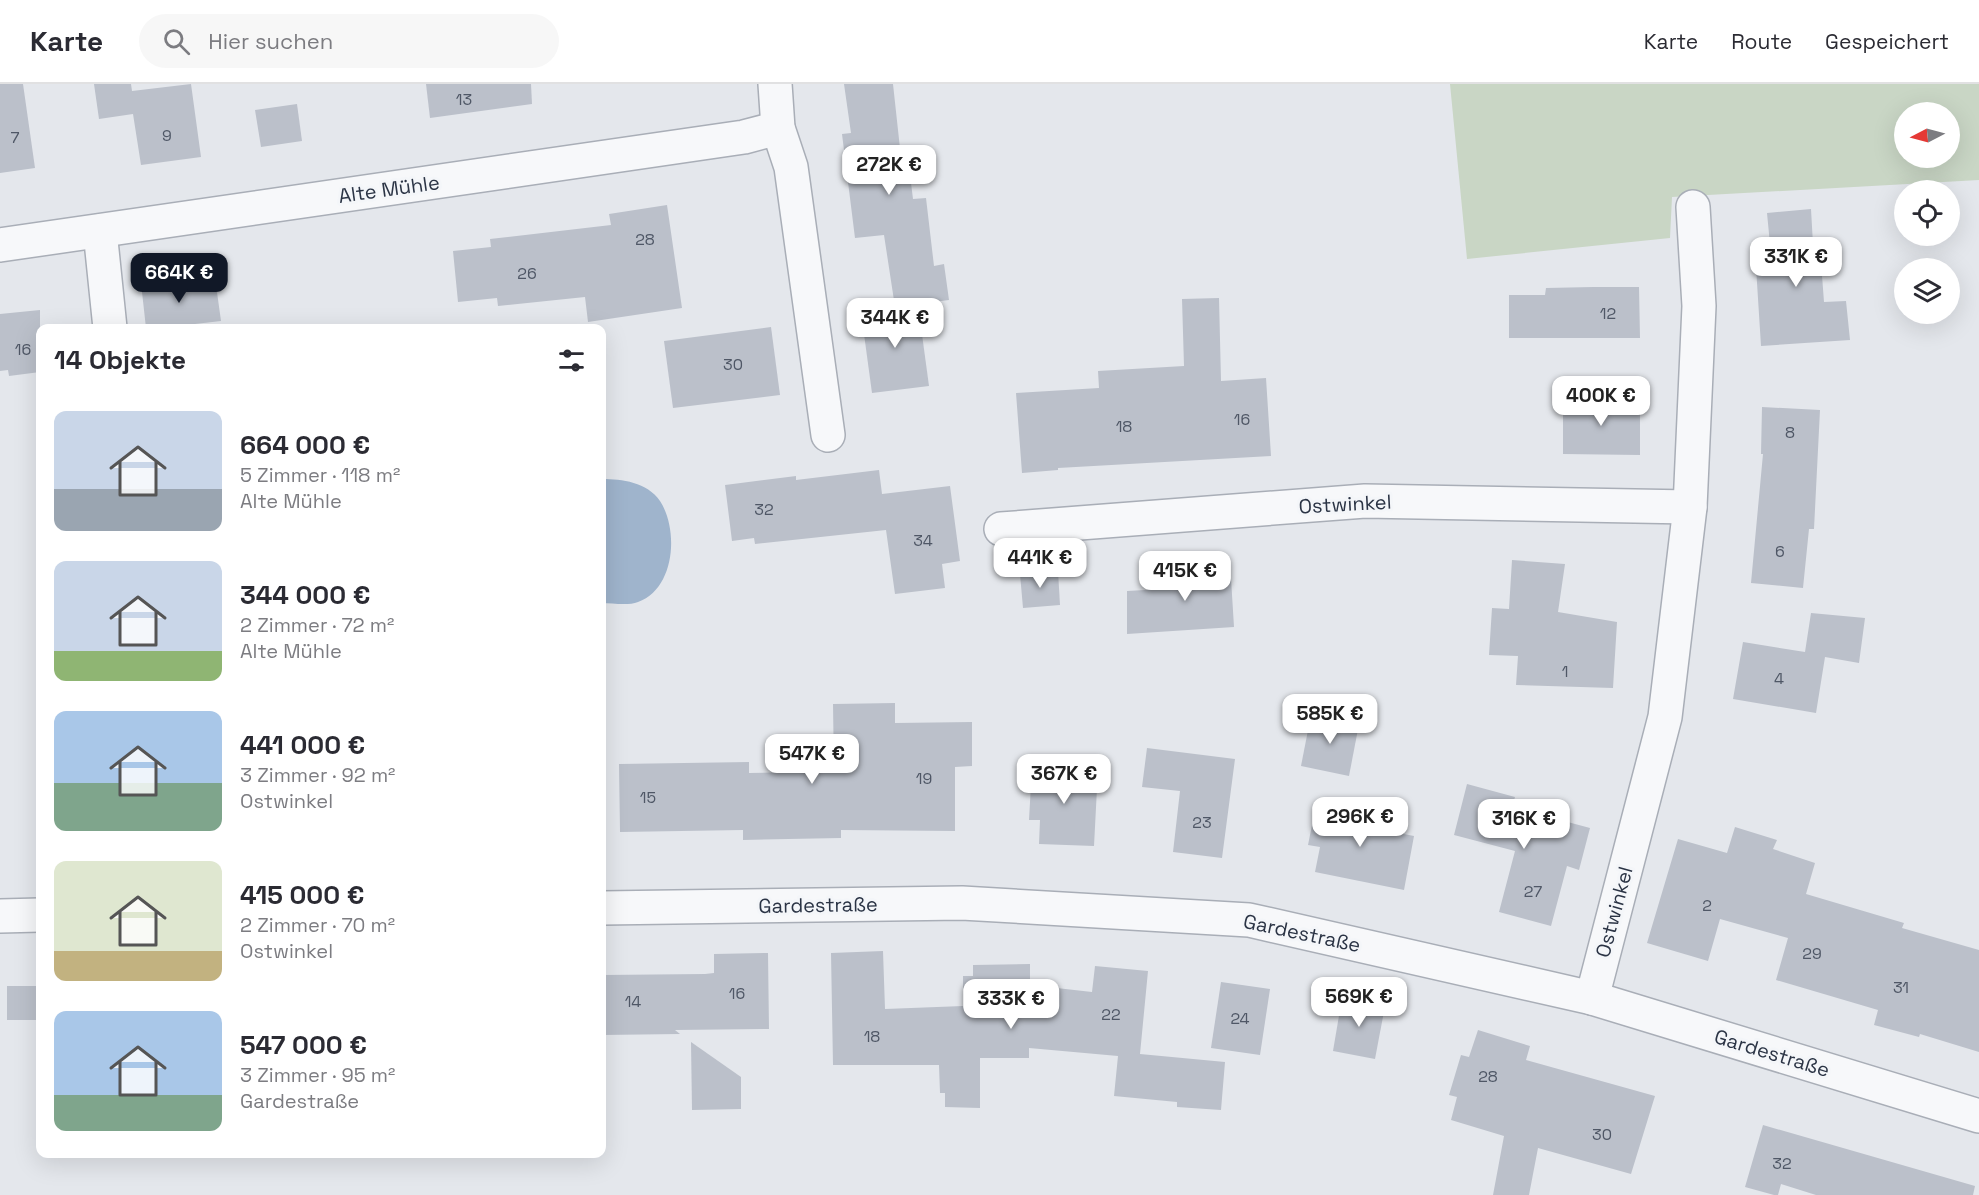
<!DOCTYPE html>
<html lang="de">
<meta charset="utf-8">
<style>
:root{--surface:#fff;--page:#f7f7f7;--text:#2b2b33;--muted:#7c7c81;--line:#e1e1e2;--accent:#111827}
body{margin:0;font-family:"Space Grotesk",sans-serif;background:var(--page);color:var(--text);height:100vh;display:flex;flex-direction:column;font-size:22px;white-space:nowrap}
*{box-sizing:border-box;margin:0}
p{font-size:20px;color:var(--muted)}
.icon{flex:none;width:33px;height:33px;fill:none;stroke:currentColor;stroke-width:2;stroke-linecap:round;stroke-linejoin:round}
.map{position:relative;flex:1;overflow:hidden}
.drawer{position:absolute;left:36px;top:240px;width:570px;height:834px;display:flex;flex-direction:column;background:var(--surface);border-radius:12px;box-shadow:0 6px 24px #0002}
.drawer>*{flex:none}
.needle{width:39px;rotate:264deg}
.controls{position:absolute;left:1894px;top:18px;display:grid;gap:12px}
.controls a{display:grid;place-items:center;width:66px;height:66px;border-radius:50%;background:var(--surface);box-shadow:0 6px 24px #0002;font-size:30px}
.price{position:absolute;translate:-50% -51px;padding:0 14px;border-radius:12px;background:#fff;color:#222;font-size:20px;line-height:39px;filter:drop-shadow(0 2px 3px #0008)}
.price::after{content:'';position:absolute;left:50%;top:36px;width:18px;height:14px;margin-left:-9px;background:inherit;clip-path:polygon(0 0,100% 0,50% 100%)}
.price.selected{background:var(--accent);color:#fff}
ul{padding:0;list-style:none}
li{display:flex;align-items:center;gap:18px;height:150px;padding:0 18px}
li span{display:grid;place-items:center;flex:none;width:168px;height:120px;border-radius:12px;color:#555}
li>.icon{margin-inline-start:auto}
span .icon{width:72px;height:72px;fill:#fffc;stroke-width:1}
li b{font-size:26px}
h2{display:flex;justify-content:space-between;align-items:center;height:72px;padding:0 18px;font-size:26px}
header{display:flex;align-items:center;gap:36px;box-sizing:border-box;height:84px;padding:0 30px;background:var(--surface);border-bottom:2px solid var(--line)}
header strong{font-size:28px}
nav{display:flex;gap:33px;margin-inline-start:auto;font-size:21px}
.search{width:420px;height:54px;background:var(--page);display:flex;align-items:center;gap:15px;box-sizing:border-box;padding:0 21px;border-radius:33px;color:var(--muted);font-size:22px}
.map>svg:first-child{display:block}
.green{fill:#c9d6c5;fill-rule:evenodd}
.water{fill:#9fb4cc}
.building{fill:#bbc0ca}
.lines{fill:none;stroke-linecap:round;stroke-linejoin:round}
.minor-casing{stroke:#a9aeb7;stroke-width:36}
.minor{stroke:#f7f8fa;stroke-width:33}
.labels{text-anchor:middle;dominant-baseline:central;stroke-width:6;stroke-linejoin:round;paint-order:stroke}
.number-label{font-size:16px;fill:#4f5766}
.street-label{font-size:20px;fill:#2b3445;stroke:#f4f6f9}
</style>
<header>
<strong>Karte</strong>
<div class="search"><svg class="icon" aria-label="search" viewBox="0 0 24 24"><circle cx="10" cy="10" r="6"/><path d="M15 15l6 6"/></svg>Hier suchen</div>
<nav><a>Karte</a><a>Route</a><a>Gespeichert</a></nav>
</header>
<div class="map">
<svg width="1979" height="1111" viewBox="0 0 1979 1111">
<rect width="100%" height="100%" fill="#e4e7ec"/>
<!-- green -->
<path class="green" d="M1450 0H1979V96L1672 113 1670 154 1467 175ZM1905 28H1950V74H1905Z"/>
<!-- water -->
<path class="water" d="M602 395C622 395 647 398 660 417 679 446 675 505 638 518 628 522 612 519 602 519Z"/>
<!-- building -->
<g class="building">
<polygon points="0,0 23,0 35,84 0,89"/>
<polygon points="94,0 131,0 132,7 191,0 201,73 141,81 133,30 99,35"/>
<polygon points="426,0 531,0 532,20 430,34"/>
<polygon points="844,0 893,0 903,92 910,91 913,115 926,114 934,182 944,180 949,216 895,223 884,151 855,154 842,50 851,49"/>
<polygon points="297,20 302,57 261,63 255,26"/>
<polygon points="667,121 682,224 588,238 585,213 498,222 497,214 458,218 453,167 491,163 490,155 611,141 609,130"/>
<polygon points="1811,125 1814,178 1821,178 1824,218 1846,217 1850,256 1761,262 1756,183 1772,181 1767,129"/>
<polygon points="189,193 191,204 216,201 221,237 195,240 196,244 146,244 141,199"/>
<polygon points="1593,203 1639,203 1640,254 1509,254 1509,211 1545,211 1546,204"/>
<polygon points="1219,214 1221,297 1266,294 1271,372 1058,384 1058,386 1022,389 1016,309 1099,304 1098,287 1184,282 1182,215"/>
<polygon points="918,221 929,302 872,309 861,228"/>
<polygon points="40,226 40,288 9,292 8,286 0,287 0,230"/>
<polygon points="771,243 780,311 673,324 664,257"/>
<polygon points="1563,314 1640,318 1640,371 1563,370"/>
<polygon points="1762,323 1820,326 1814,445 1809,445 1803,504 1751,499 1763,370 1761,370"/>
<polygon points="879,386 882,410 950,402 960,477 942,480 945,504 895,510 886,446 755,460 754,454 732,457 725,401 796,392 796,396"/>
<polygon points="1512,476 1565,480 1558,528 1617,538 1613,604 1516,601 1518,572 1489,571 1492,524 1509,525"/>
<polygon points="1230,478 1234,543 1127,550 1127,507 1181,504 1180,481"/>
<polygon points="1058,487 1060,521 1023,524 1020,490"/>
<polygon points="1811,529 1865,534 1859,579 1825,573 1816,629 1733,615 1743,558 1805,568"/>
<polygon points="895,619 895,639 972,638 972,682 955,683 955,747 841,746 841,754 743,756 743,746 620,748 619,680 749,678 749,689 834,687 833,620"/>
<polygon points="1311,631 1359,640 1349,692 1301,682"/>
<polygon points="1147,664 1235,675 1222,774 1173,768 1180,707 1142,703"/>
<polygon points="1032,682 1098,685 1094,762 1039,760 1040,736 1029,736"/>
<polygon points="1467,700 1515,713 1512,723 1590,744 1579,786 1567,782 1551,842 1499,828 1515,767 1454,751"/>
<polygon points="1316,721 1380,734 1378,745 1414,752 1404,806 1315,788 1320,763 1308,761"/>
<polygon points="1735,743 1777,756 1773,765 1815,779 1806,810 1904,839 1902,844 1979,866 1979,968 1920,950 1919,953 1874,941 1878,926 1776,896 1788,854 1720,835 1708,877 1647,859 1678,755 1727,769"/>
<polygon points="883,867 885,925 963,922 963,892 973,892 973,881 1030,880 1030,901 1092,908 1095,882 1148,887 1140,970 1225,978 1221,1026 1177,1023 1177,1018 1114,1012 1118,972 1029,964 1029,974 980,974 980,1024 945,1023 945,1009 940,1009 939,981 833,981 831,869"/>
<polygon points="768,869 769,945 675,946 680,950 602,951 602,891 705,890 714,889 714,870"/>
<polygon points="1221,898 1270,905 1260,971 1211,964"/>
<rect x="7" y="902" width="33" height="34"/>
<polygon points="1342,914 1385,922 1375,975 1333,967"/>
<polygon points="1478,946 1530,962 1526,976 1655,1012 1631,1090 1538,1064 1529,1111 1493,1111 1504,1052 1451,1036 1457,1013 1449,1011 1461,971 1469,973"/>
<polygon points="691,958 741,993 741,1025 692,1026"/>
<polygon points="1763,1041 1975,1102 1973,1111 1816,1111 1781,1100 1778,1111 1774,1111 1745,1103"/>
</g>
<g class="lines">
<!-- minor casing -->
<g class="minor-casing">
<g id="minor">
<polyline points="775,0 778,44 791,83 828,351"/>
<polyline points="100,147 110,244"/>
<polyline points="0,161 744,53 778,44"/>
<polyline points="1001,445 1365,417 1690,423"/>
<polyline points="602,824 962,819 1249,836 1592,914 1979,1032"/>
<polyline points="0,832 40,831"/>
<polyline points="1592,914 1665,633 1690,423 1699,222 1693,123"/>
</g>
</g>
<!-- minor -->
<use href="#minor" class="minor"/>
</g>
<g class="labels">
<!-- number labels -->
<g class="number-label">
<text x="464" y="15">13</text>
<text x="167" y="51">9</text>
<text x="15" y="53">7</text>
<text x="645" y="155">28</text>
<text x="527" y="189">26</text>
<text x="1608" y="229">12</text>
<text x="23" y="265">16</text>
<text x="733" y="280">30</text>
<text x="1242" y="335">16</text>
<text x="1124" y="342">18</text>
<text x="1790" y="348">8</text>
<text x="764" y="425">32</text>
<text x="923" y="456">34</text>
<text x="1780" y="467">6</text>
<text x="1565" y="587">1</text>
<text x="1779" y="594">4</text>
<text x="924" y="694">19</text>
<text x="648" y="713">15</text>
<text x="1202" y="738">23</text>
<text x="1533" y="807">27</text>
<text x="1707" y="821">2</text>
<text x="1812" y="869">29</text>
<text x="1901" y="903">31</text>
<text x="737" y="909">16</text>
<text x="633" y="917">14</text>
<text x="1111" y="930">22</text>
<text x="1240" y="934">24</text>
<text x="872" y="952">18</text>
<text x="1488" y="992">28</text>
<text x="1602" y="1050">30</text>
<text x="1782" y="1079">32</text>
</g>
<!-- street labels -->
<g class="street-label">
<text transform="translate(389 105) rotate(-8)">Alte Mühle</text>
<text transform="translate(1345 420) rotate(-3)">Ostwinkel</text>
<text transform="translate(818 821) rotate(-1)">Gardestraße</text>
<text transform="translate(1614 828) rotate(-75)">Ostwinkel</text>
<text transform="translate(1302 849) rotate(12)">Gardestraße</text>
<text transform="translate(1772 969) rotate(17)">Gardestraße</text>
</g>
</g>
</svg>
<div class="controls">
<a><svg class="needle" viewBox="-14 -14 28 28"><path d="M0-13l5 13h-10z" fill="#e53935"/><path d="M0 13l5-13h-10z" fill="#7c7c81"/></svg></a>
<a><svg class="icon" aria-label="locate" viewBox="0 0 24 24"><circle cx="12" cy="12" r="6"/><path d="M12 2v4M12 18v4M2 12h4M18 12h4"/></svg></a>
<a><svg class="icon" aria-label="layers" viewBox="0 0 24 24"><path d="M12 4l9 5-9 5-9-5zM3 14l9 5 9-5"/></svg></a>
</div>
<b class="price" style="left:889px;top:112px">272K €</b>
<b class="price" style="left:1796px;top:204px">331K €</b>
<b class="price selected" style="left:179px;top:220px">664K €</b>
<b class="price" style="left:895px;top:265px">344K €</b>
<b class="price" style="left:1601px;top:343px">400K €</b>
<b class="price" style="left:1040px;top:505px">441K €</b>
<b class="price" style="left:1185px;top:518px">415K €</b>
<b class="price" style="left:1330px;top:661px">585K €</b>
<b class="price" style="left:812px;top:701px">547K €</b>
<b class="price" style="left:1064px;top:721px">367K €</b>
<b class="price" style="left:1360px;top:764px">296K €</b>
<b class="price" style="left:1524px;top:766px">316K €</b>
<b class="price" style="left:1359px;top:944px">569K €</b>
<b class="price" style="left:1011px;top:946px">333K €</b>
<section class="drawer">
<h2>14 Objekte<svg class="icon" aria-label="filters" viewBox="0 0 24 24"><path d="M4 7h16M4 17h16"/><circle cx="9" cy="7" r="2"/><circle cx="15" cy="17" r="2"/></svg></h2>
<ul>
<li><span style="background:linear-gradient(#c9d6e8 65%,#9aa5b1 0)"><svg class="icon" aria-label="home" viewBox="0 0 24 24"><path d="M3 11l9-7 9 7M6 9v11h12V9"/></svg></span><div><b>664 000 €</b><p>5 Zimmer · 118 m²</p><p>Alte Mühle</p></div></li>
<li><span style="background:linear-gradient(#c9d6e8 75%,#8fb573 0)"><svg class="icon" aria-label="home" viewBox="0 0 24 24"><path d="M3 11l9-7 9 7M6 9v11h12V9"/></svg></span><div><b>344 000 €</b><p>2 Zimmer · 72 m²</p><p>Alte Mühle</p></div></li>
<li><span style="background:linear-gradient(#a9c7e8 60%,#7fa58c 0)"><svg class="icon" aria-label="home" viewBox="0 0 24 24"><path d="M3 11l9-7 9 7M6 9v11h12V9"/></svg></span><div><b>441 000 €</b><p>3 Zimmer · 92 m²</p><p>Ostwinkel</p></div></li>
<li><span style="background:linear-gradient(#dfe7d0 75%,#c2b280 0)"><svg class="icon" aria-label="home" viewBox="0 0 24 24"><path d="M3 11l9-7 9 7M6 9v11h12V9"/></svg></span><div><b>415 000 €</b><p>2 Zimmer · 70 m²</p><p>Ostwinkel</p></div></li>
<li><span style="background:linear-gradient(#a9c7e8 70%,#7fa58c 0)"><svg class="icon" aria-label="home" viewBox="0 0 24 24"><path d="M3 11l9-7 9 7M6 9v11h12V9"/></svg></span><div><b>547 000 €</b><p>3 Zimmer · 95 m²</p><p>Gardestraße</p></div></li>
</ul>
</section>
</div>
